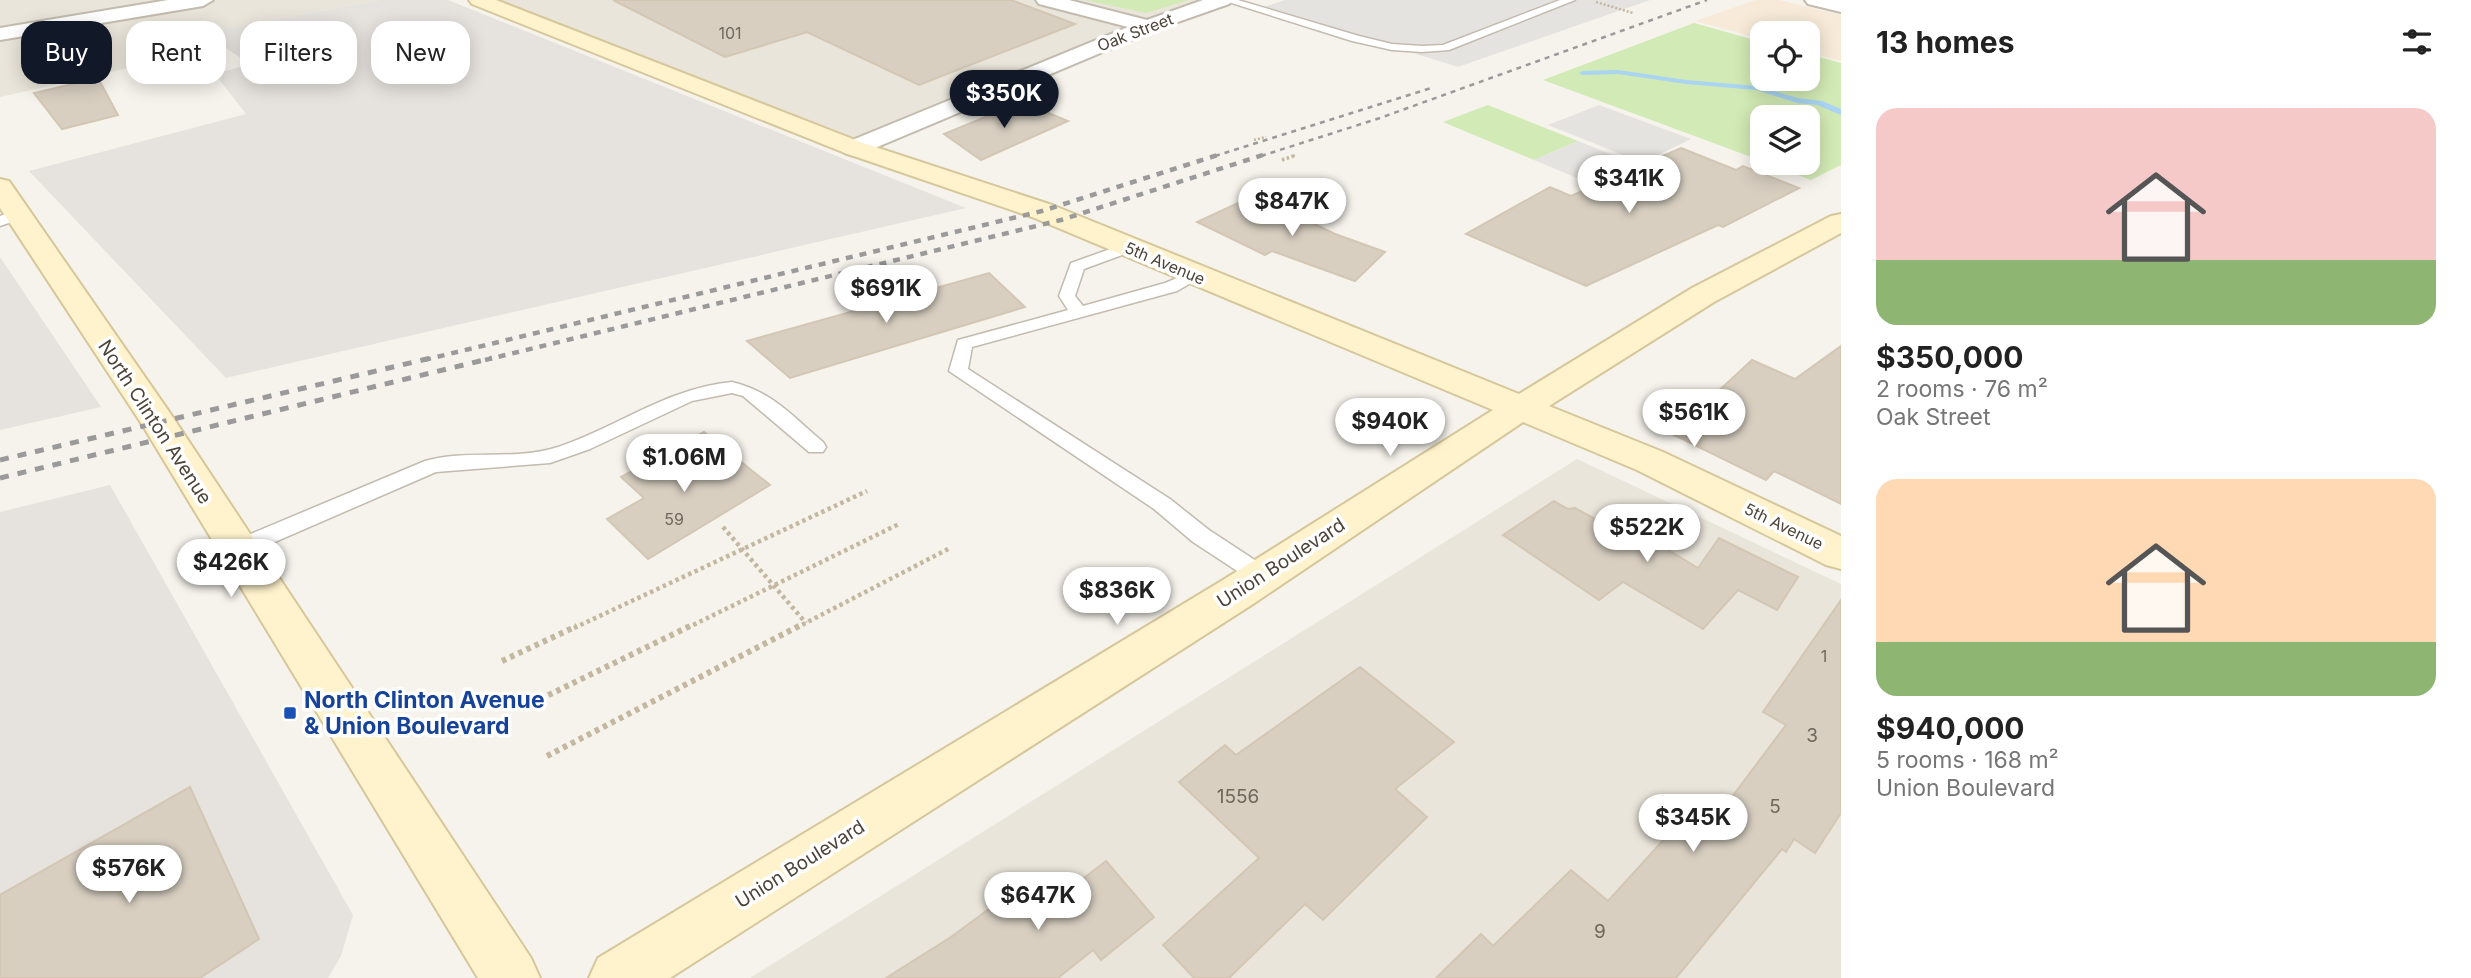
<!DOCTYPE html>
<meta charset="utf-8">
<style>
:root{--surface:#fff;--page:#f2f2f2;--text:#222;--muted:#767676;--accent:#111827}
body{margin:0;font-family:Inter,sans-serif;background:var(--page);color:var(--text);height:100vh;display:flex;flex-direction:column;font-size:26px;white-space:nowrap}
*{box-sizing:border-box;margin:0}
p{font-size:23px;color:var(--muted)}
.icon{flex:none;width:38px;height:38px;fill:none;stroke:currentColor;stroke-width:2;stroke-linecap:round;stroke-linejoin:round}
.map{position:relative;flex:1;overflow:hidden}
.drawer{display:flex;flex-direction:column;background:var(--surface);width:630px}
.drawer>*{flex:none}
.guide{position:absolute;left:21px;top:21px;width:665px;height:63px;display:flex;gap:14px}
.controls{position:absolute;left:1750px;top:21px;display:grid;gap:14px}
.controls a{display:grid;place-items:center;width:70px;height:70px;border-radius:14px;background:var(--surface);box-shadow:0 4px 18px #0003;font-size:35px}
.price{position:absolute;translate:-50% -60px;padding:0 16px;border-radius:24px;background:#fff;color:#222;font-size:23px;line-height:46px;filter:drop-shadow(0 2px 4px #0008)}
.price::after{content:'';position:absolute;left:50%;top:42px;width:21px;height:16px;margin-left:-10px;background:inherit;clip-path:polygon(0 0,100% 0,50% 100%)}
.price.selected{background:var(--accent);color:#fff}
ul{padding:0;list-style:none}
li{display:grid;align-content:center;gap:14px;height:371px;padding:0 35px}
li span{display:grid;place-items:center;height:217px;border-radius:21px;color:#555}
li>.icon{margin-inline-start:auto}
span .icon{width:126px;height:126px;fill:#fffc;stroke-width:1}
li b{font-size:30px}
h2{display:flex;justify-content:space-between;align-items:center;height:84px;padding:0 35px;font-size:30px}
.chip{padding:0 24px;border-radius:21px;background:var(--surface);box-shadow:0 4px 18px #0003;font-size:24px;line-height:63px}
.chip.selected{background:var(--accent);color:#fff}
main{display:flex;flex:1;min-height:0}
.map>svg:first-child{display:block}
.residential{fill:#eae5da}
.commercial{fill:#f7ead8}
.industrial{fill:#e6e2dd}
.green{fill:#d2eab5}
.parking{fill:#e5e3e0}
.lines{fill:none;stroke-linecap:round;stroke-linejoin:round}
.stream{fill:#a9d4f2;fill-rule:evenodd}
.building{fill:#d8cfc1;stroke:#d3c7b4;stroke-width:2}
.service-casing{stroke:#c2bbae;stroke-width:3}
.minor-casing{stroke:#c2bbae;stroke-width:4}
.secondary-casing{stroke:#d6c79b;stroke-width:4}
.path-far3{stroke:#c4b79f;stroke-width:2.5;stroke-dasharray:2 2;stroke-linecap:butt}
.path-far2{stroke:#c4b79f;stroke-width:3.5;stroke-dasharray:2.5 2.5;stroke-linecap:butt}
.path-far1{stroke:#c4b79f;stroke-width:4.5;stroke-dasharray:3.5 3.5;stroke-linecap:butt}
.path{stroke:#c4b79f;stroke-width:6;stroke-dasharray:4.5 4.5;stroke-linecap:butt}
.service{fill:#fff;fill-rule:evenodd}
.minor{fill:#fff;fill-rule:evenodd}
.secondary{fill:#fff3cd;fill-rule:evenodd}
.rail-far2{stroke:#9a9a9a;stroke-width:2.5;stroke-dasharray:5 5;stroke-linecap:butt}
.rail-far1{stroke:#9a9a9a;stroke-width:4.5;stroke-dasharray:7 7;stroke-linecap:butt}
.rail{stroke:#9a9a9a;stroke-width:5;stroke-dasharray:9 9;stroke-linecap:butt}
.transit-dot{fill:#1a4fb4;stroke:#fff;stroke-width:2.5}
.labels{text-anchor:middle;dominant-baseline:central;stroke-width:7;stroke-linejoin:round;paint-order:stroke}
.far-street-label{font-size:16px;fill:#4b4439;stroke:#fff}
.number-label{font-size:16px;fill:#6e675b}
.street-label{font-size:19px;fill:#4b4439;stroke:#fff}
.near-number-label{font-size:19px;fill:#6e675b}
.near-transit-label{font-size:23px;font-weight:bold;fill:#164399;stroke:#fff;text-anchor:start}
</style>
<main>
<div class="map">
<svg width="1841" height="978" viewBox="0 0 1841 978">
<rect width="100%" height="100%" fill="#f6f3ec"/>
<!-- residential -->
<g class="residential">
<polygon points="0,0 379,0 204,33 225,46 0,97"/>
<polygon points="479,0 1241,0 1165,25 854,148"/>
<polygon points="1577,459 1841,584 1841,978 750,978"/>
</g>
<!-- commercial -->
<polygon class="commercial" points="1756,0 1779,0 1841,15 1841,61 1808,52 1808,33 1762,33 1762,39 1695,21"/>
<!-- industrial -->
<g class="industrial">
<polygon points="379,0 448,0 966,208 226,378 29,171 246,114 215,74 250,64 203,33"/>
<polygon points="0,257 101,407 0,430"/>
<polygon points="110,485 353,915 341,956 328,978 0,978 0,512"/>
</g>
<!-- green -->
<g class="green">
<polygon points="1085,0 1189,0 1146,13"/>
<polygon points="1694,23 1762,42 1762,79 1808,79 1808,54 1841,63 1841,165 1811,180 1766,163 1808,163 1808,117 1762,117 1762,161 1543,80"/>
<polygon points="1488,105 1578,141 1534,160 1443,122"/>
</g>
<!-- parking -->
<g class="parking">
<polygon points="1285,0 1650,0 1458,67 1264,7"/>
<polygon points="1599,105 1691,139 1654,157 1759,197 1746,204 1548,125"/>
<polygon points="1578,141 1697,189 1653,210 1534,160"/>
</g>
<g class="lines">
<!-- stream -->
<polygon class="stream" points="1618,70 1686,80 1757,86 1798,98 1822,101 1841,109 1841,115 1817,105 1797,103 1756,90 1686,84 1618,74 1583,75 1579,73 1583,71"/>
</g>
<!-- building -->
<g class="building">
<polygon points="613,0 1011,0 1075,24 919,85 807,32 725,57"/>
<polygon points="98,78 118,115 62,129 34,93"/>
<polygon points="1022,102 1068,121 981,160 944,134"/>
<polygon points="1681,148 1736,170 1743,166 1799,188 1723,227 1718,225 1586,286 1466,234 1550,187 1571,196"/>
<polygon points="1255,195 1335,234 1385,252 1355,281 1272,251 1265,255 1197,222"/>
<polygon points="989,273 1025,307 790,378 747,341"/>
<polygon points="1841,346 1841,504 1774,471 1766,480 1672,434 1752,360 1795,379"/>
<polygon points="704,432 770,485 648,559 607,519 644,498 621,477"/>
<polygon points="1554,501 1568,509 1575,508 1595,519 1617,519 1698,568 1719,538 1798,577 1777,610 1738,590 1703,629 1623,582 1599,600 1503,535"/>
<polygon points="1841,600 1841,813 1815,853 1794,839 1786,852 1782,849 1676,978 1436,978 1481,934 1493,946 1571,870 1608,901 1686,815 1707,830 1786,725 1763,712"/>
<polygon points="1360,667 1454,742 1395,789 1427,817 1323,920 1305,904 1229,978 1194,978 1163,945 1259,858 1179,782 1225,745 1236,755"/>
<polygon points="190,787 259,939 200,978 0,978 0,895"/>
<polygon points="1106,861 1154,917 1101,960 1093,950 1058,978 886,978 951,937 1035,875 1055,900"/>
</g>
<g class="lines">
<!-- service casing -->
<g class="service-casing">
<g id="service">
<polygon points="1222,0 1238,0 1359,36 1392,44 1422,46 1443,45 1560,0 1575,0 1449,50 1422,52 1392,50 1352,41"/>
<polygon points="18,210 23,212 26,215 23,218 0,226 0,216"/>
<polygon points="1127,243 1135,248 1133,251 1084,269 1075,296 1083,306 1165,283 1189,273 1201,273 1203,276 1177,291 972,347 968,369 1170,499 1209,530 1270,570 1273,576 1270,582 1262,585 1254,582 1193,542 1154,509 949,371 958,340 1068,310 1059,296 1071,263"/>
<path d="M732 382C773 392 792 416 823 442L826 447 823 452H809L743 396 732 393 692 401 590 449 550 463 436 472 245 555 237 557 229 555 226 549 229 543 425 461C468 449 515 461 558 447 618 427 667 388 732 382Z"/>
</g>
</g>
<!-- minor casing -->
<g class="minor-casing">
<g id="minor">
<polygon points="168,0 213,0 203,6 0,40 0,28"/>
<polygon points="1036,0 1069,0 1147,20 1203,0 1232,0 1229,4 1155,30 863,153 854,156 845,153 841,148 845,143 1128,27 1039,4"/>
<polygon points="1805,0 1841,0 1841,12 1808,4"/>
</g>
</g>
<!-- secondary casing -->
<g class="secondary-casing">
<g id="secondary">
<polygon points="469,0 496,0 863,143 1052,205 1519,394 1692,288 1831,216 1841,214 1841,233 1714,302 1549,406 1663,452 1841,536 1841,569 1826,565 1637,470 1523,422 1253,604 670,978 589,978 598,958 1223,580 1493,410 1032,217 845,153 472,4"/>
<polygon points="0,179 9,181 172,416 531,958 540,978 478,978 143,426 0,208"/>
</g>
</g>
<!-- path-far3 -->
<g class="path-far3">
<polyline points="1596,2 1633,13"/>
<polyline points="1254,140 1266,137"/>
<polyline points="1293,156 1296,155"/>
</g>
<!-- path-far2 -->
<polyline class="path-far2" points="1282,160 1296,155"/>
<!-- path-far1 -->
<g class="path-far1">
<polyline points="723,527 806,623"/>
<polyline points="574,628 867,491"/>
<polyline points="687,628 899,524"/>
<polyline points="796,628 950,548"/>
</g>
<!-- path -->
<g class="path">
<polyline points="502,661 577,626"/>
<polyline points="524,707 690,626"/>
<polyline points="547,756 799,626"/>
</g>
<!-- service -->
<use href="#service" class="service"/>
<!-- minor -->
<use href="#minor" class="minor"/>
<!-- secondary -->
<use href="#secondary" class="secondary"/>
<!-- rail-far2 -->
<g class="rail-far2">
<polyline points="1215,156 1431,88"/>
<polyline points="1261,156 1380,118 1707,0"/>
</g>
<!-- rail-far1 -->
<g class="rail-far1">
<polyline points="424,360 1042,211 1221,154"/>
<polyline points="485,360 1061,220 1266,154"/>
</g>
<!-- rail -->
<g class="rail">
<polyline points="0,460 431,358"/>
<polyline points="0,478 492,358"/>
</g>
</g>
<!-- markers -->
<rect class="transit-dot" x="283" y="706" width="14" height="14" rx="3.5"/>
<g class="labels">
<!-- far-street labels -->
<g class="far-street-label">
<text transform="translate(1135 32) rotate(-21)">Oak Street</text>
<text transform="translate(1165 263) rotate(23)">5th Avenue</text>
<text transform="translate(1784 526) rotate(26)">5th Avenue</text>
</g>
<!-- number labels -->
<g class="number-label">
<text x="730" y="33">101</text>
<text x="674" y="519">59</text>
<text x="1824" y="656">1</text>
</g>
<!-- street labels -->
<g class="street-label">
<text transform="translate(155 422) rotate(57)">North Clinton Avenue</text>
<text transform="translate(1281 563) rotate(-33)">Union Boulevard</text>
<text transform="translate(800 864) rotate(-32)">Union Boulevard</text>
</g>
<!-- near-number labels -->
<g class="near-number-label">
<text x="1812" y="735">3</text>
<text x="1238" y="796">1556</text>
<text x="1775" y="806">5</text>
<text x="1600" y="931">9</text>
</g>
<!-- near-transit labels -->
<g class="near-transit-label">
<text x="304" y="700">North Clinton Avenue<tspan x="304" dy="26">&amp; Union Boulevard</tspan></text>
</g>
</g>
</svg>
<div class="controls">
<a><svg class="icon" aria-label="locate" viewBox="0 0 24 24"><circle cx="12" cy="12" r="6"/><path d="M12 2v4M12 18v4M2 12h4M18 12h4"/></svg></a>
<a><svg class="icon" aria-label="layers" viewBox="0 0 24 24"><path d="M12 4l9 5-9 5-9-5zM3 14l9 5 9-5"/></svg></a>
</div>
<b class="price selected" style="left:1004px;top:130px">$350K</b>
<b class="price" style="left:1629px;top:215px">$341K</b>
<b class="price" style="left:1292px;top:238px">$847K</b>
<b class="price" style="left:886px;top:325px">$691K</b>
<b class="price" style="left:1694px;top:449px">$561K</b>
<b class="price" style="left:1390px;top:458px">$940K</b>
<b class="price" style="left:684px;top:494px">$1.06M</b>
<b class="price" style="left:1647px;top:564px">$522K</b>
<b class="price" style="left:231px;top:599px">$426K</b>
<b class="price" style="left:1117px;top:627px">$836K</b>
<b class="price" style="left:1693px;top:854px">$345K</b>
<b class="price" style="left:129px;top:905px">$576K</b>
<b class="price" style="left:1038px;top:932px">$647K</b>
<div class="guide">
<a class="chip selected">Buy</a>
<a class="chip">Rent</a>
<a class="chip">Filters</a>
<a class="chip">New</a>
</div>
</div>
<section class="drawer">
<h2>13 homes<svg class="icon" aria-label="filters" viewBox="0 0 24 24"><path d="M4 7h16M4 17h16"/><circle cx="9" cy="7" r="2"/><circle cx="15" cy="17" r="2"/></svg></h2>
<ul>
<li><span style="background:linear-gradient(#f6c9c9 70%,#8fb573 0)"><svg class="icon" aria-label="home" viewBox="0 0 24 24"><path d="M3 11l9-7 9 7M6 9v11h12V9"/></svg></span><div><b>$350,000</b><p>2 rooms · 76 m²</p><p>Oak Street</p></div></li>
<li><span style="background:linear-gradient(#ffd9b3 75%,#8fb573 0)"><svg class="icon" aria-label="home" viewBox="0 0 24 24"><path d="M3 11l9-7 9 7M6 9v11h12V9"/></svg></span><div><b>$940,000</b><p>5 rooms · 168 m²</p><p>Union Boulevard</p></div></li>
</ul>
</section>
</main>
